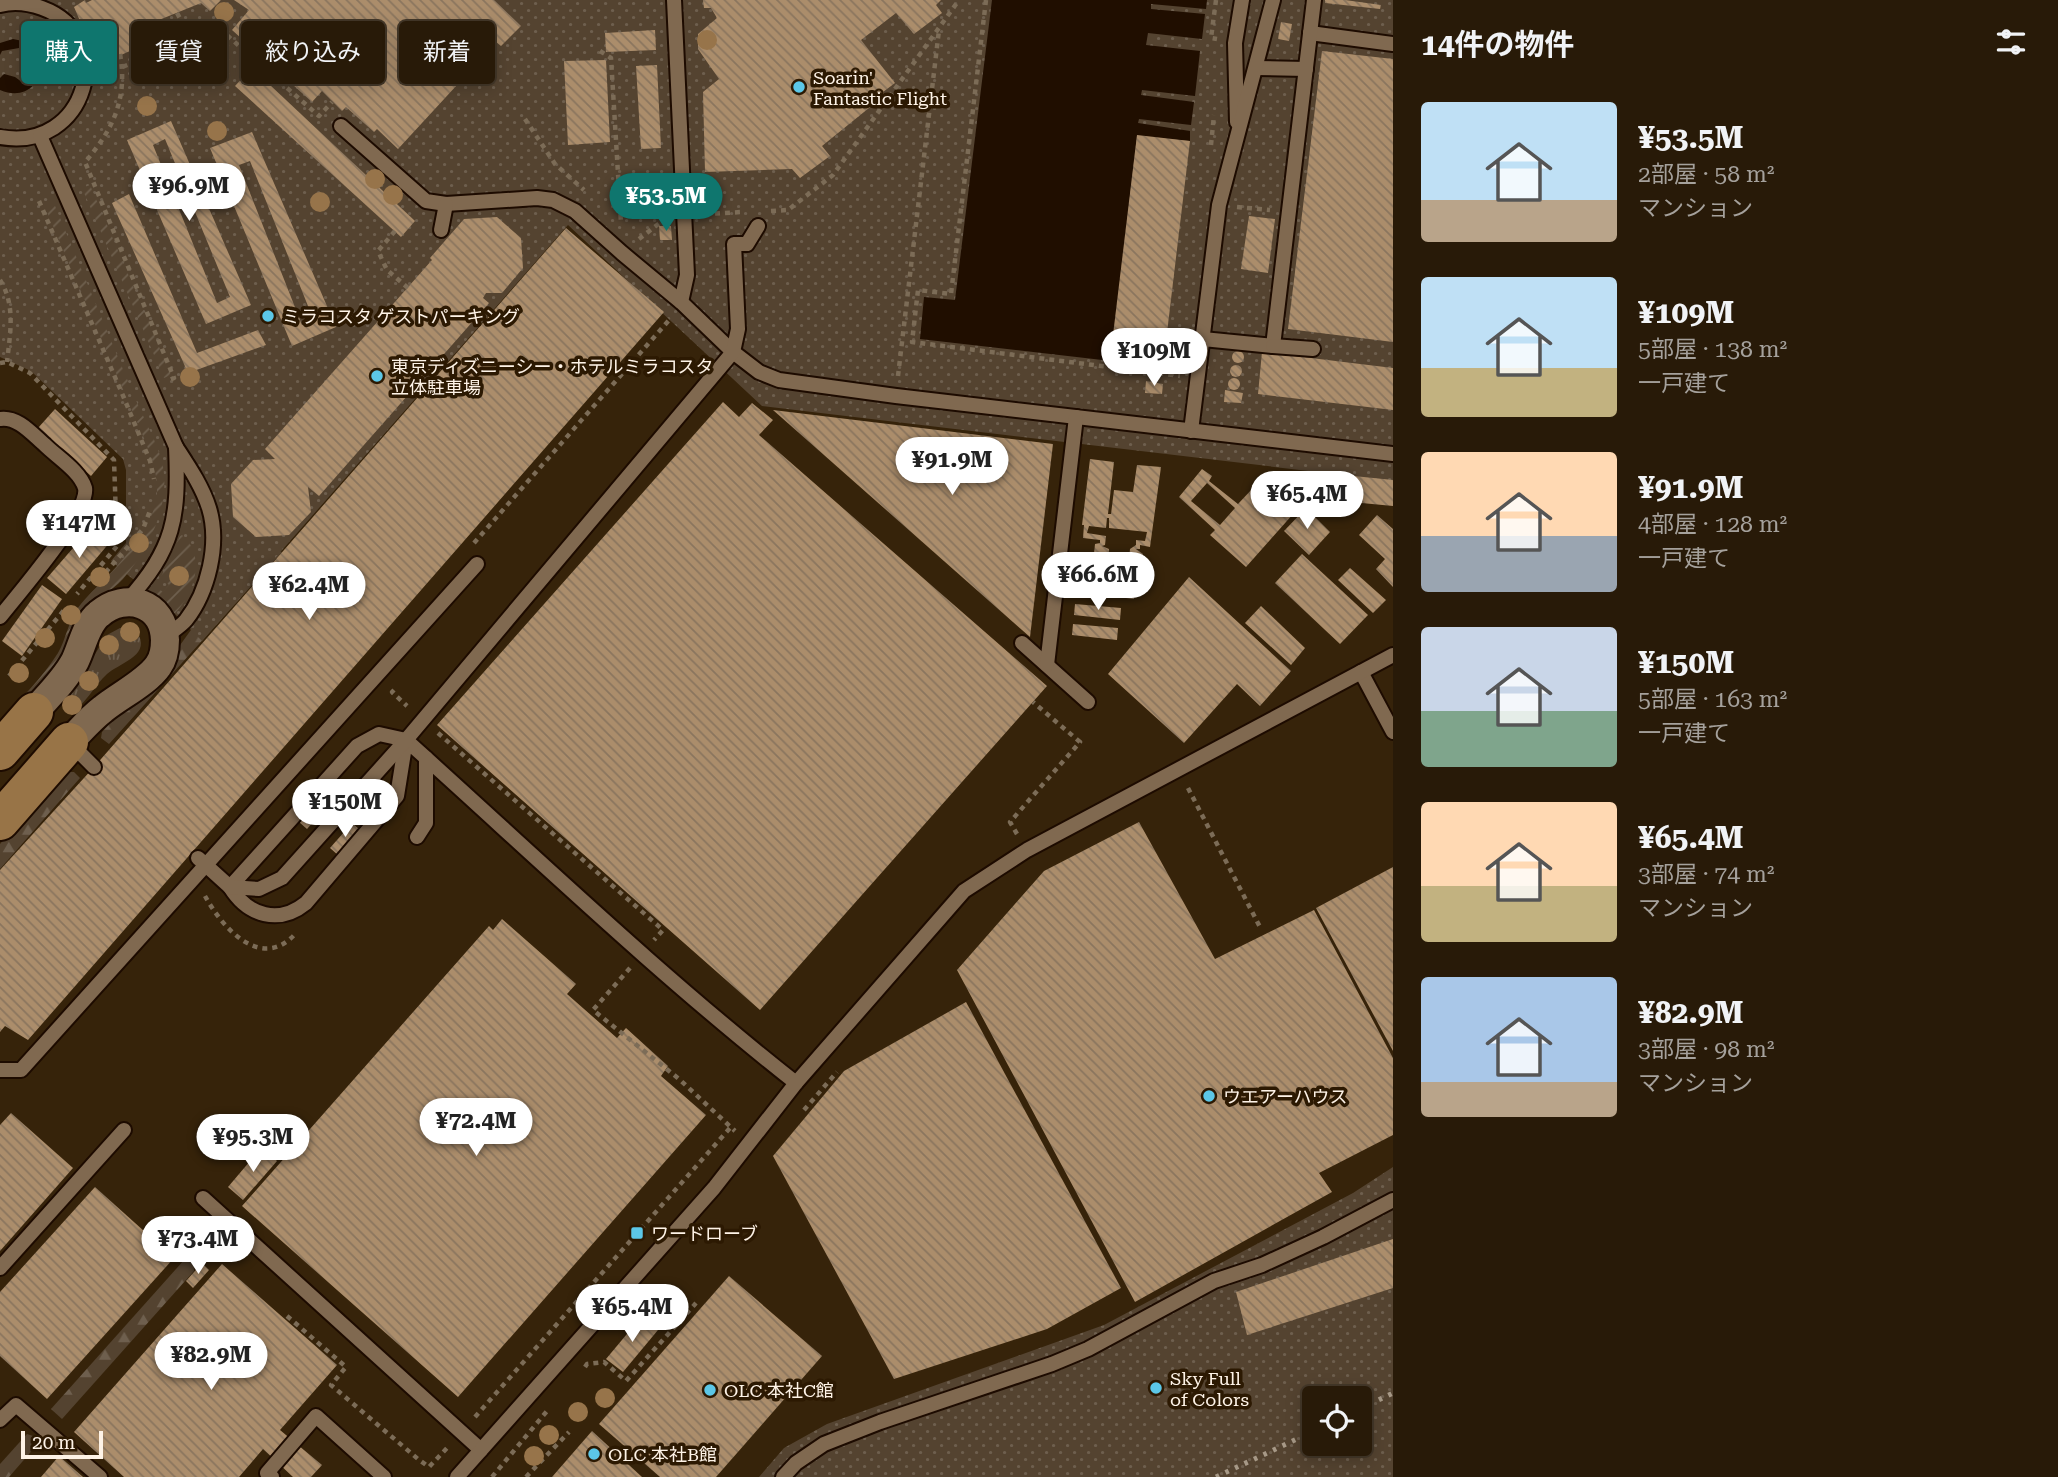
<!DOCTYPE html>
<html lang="ja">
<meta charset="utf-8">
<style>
:root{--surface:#281a08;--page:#302312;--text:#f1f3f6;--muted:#a5a19c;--line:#443829;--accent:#0f766e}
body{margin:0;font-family:"Roboto Serif","Noto Sans JP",serif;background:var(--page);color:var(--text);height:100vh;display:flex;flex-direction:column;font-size:26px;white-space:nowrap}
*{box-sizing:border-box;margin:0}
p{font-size:23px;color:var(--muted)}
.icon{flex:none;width:38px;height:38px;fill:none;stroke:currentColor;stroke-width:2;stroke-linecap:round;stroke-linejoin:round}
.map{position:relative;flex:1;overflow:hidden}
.sheet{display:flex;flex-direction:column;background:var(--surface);width:665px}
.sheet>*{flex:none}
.guide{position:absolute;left:21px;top:21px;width:665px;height:63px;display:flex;gap:14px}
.tools{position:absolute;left:1302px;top:1386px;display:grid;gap:14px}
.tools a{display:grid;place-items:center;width:70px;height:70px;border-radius:7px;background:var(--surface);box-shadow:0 4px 18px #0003,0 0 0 2px var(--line);font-size:35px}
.scale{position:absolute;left:21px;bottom:18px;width:82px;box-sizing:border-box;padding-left:7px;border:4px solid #fef3e7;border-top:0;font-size:19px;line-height:24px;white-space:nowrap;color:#fef3e7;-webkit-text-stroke:5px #2c1902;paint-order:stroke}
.price{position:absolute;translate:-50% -60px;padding:0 16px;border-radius:24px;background:#fff;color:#222;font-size:23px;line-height:46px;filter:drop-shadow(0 2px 4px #0008)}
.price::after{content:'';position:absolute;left:50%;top:42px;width:21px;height:16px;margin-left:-10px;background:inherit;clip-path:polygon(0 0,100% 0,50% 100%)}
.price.active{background:var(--accent);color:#fff}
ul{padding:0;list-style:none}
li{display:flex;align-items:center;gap:21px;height:175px;padding:0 28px}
li span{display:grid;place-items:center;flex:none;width:196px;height:140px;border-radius:7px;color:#555}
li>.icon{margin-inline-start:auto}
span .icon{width:84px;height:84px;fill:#fffc;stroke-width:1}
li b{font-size:30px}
h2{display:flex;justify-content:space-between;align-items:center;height:84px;padding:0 28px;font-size:30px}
.chip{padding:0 24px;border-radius:7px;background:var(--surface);box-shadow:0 4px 18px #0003,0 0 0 2px var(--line);font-size:24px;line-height:63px}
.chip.active{background:var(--accent);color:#fff}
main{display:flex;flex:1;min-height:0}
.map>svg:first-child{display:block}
.grass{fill:url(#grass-tufts)}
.forest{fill:url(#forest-firs)}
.park{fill:url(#park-dots);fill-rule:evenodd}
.garden{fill:url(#garden-furrows)}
.water{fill:#200e00}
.building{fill:url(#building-back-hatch);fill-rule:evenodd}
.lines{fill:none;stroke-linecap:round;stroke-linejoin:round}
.lane-casing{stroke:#1d0b00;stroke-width:18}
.street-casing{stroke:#1d0b00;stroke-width:32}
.secondary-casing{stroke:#1d0b00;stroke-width:42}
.path{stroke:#7c6c57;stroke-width:4.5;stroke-dasharray:5 5;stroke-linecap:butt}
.lane{stroke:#806950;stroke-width:14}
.street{stroke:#806950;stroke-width:28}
.secondary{stroke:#987447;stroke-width:38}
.rail{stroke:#a79987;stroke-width:5;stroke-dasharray:3.5 7;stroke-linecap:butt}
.tree{fill:#97744a}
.poi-dot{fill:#5cc7e7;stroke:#2c1902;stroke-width:2.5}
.labels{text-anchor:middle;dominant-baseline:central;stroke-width:7;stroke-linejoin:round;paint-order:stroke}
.poi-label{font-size:18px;fill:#fef3e7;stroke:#2c1902;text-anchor:start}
</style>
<main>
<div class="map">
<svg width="1393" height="1477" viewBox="0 0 1393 1477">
<defs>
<pattern id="grass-tufts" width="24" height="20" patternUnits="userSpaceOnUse" patternTransform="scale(1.75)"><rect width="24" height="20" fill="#544330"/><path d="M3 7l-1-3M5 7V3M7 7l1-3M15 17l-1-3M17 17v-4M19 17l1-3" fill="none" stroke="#6e5f4e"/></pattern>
<pattern id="forest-firs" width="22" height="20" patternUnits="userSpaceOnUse" patternTransform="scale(1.75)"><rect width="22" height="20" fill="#544330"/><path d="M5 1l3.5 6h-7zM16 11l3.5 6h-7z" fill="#6e5f4e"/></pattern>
<pattern id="park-dots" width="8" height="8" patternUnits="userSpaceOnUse" patternTransform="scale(1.75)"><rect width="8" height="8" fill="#544330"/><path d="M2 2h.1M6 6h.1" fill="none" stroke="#6e5f4e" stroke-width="1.8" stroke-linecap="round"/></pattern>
<pattern id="garden-furrows" width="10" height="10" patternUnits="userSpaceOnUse" patternTransform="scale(1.75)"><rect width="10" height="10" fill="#544330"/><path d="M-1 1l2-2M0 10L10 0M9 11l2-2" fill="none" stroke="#6e5f4e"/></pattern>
<pattern id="building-back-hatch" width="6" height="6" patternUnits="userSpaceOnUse" patternTransform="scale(1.75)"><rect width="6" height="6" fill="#ab8d6b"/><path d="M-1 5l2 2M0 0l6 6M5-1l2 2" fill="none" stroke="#8a755e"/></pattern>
</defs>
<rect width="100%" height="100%" fill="#36230a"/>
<!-- grass -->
<path class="grass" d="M120 628C128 628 135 628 139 636 149 656 118 664 107 674 94 686 85 705 70 714L63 705 107 635Z"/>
<!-- forest -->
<g class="forest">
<polygon points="254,542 282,552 109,744 101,738 102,732 178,648"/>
<polygon points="64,772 74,772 80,778 0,869 0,844 54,780"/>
<polygon points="193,1250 194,1271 62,1419 51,1409"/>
<polygon points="27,1434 42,1439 9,1477 0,1477 0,1464"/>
</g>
<!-- park -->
<g class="park">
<polygon points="0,0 1393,0 1393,481 762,406 568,225 202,641 175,614 111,561 126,543 126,470 123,459 31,371 0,357"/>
<path d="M1393 1167V1477H759L784 1448 827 1424 1104 1325 1353 1193ZM1314 1398H1360V1444H1314Z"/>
</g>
<!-- garden -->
<g class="garden">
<polygon points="90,185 171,375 164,378 82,188"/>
<polygon points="53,201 132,391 125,394 44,205"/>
<path d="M135 398C144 419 156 440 162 462 172 503 149 549 123 579 111 593 93 598 81 612 70 627 68 645 58 660 43 682 22 701 5 721L3 719C21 698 43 677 58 653 66 639 68 623 77 609 88 594 105 580 117 566 177 498 160 476 128 401Z"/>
<path d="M182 535C207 556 194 594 175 613H172L149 592 155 586 163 592 169 585 161 577 180 536Z"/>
</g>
<!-- water -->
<g class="water">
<polygon points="992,0 1207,0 1206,9 1151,4 1151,9 1205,14 1202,39 1148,33 1146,45 1200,51 1195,96 1142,90 1141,95 1194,102 1191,125 1139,119 1138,123 1190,131 1190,141 1137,136 1114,335 1166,341 1163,367 920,339 924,297 955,300"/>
<path d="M13 39C60 46 42 108 0 90V78L4 74 15 77 26 85 34 68 23 67 29 60V53L19 48 2 51 0 55V43Z"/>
</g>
<!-- building -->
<g class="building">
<polygon points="85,0 86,3 92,0 221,0 210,11 201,3 159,20 166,38 154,43 152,41 99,65 85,28 83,28 74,7"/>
<polygon points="234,0 494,0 521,26 501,46 473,23 445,54 469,72 398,149 377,129 374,132 346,107 342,111 322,91 312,102 232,30 249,10"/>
<polygon points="703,0 941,0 936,5 942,13 914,34 896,13 861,40 895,83 883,92 885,95 822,146 830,156 800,178 792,169 705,172 703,92 719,79 698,49 698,34 717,18 711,8 704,8"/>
<polygon points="1325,0 1345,0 1381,5 1380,9 1325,3"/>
<polygon points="1281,22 1292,24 1289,41 1278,39"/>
<polygon points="655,30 656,50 606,52 605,33"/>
<polygon points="1322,51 1393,59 1393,342 1288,329"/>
<polygon points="606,60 610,142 568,145 564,61"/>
<polygon points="657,65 661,148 641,149 636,66"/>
<polygon points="252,68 415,221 401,237 235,86"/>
<path d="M171 121 251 305 206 324 127 140ZM165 139 230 297 217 303 153 145Z"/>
<path d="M252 132 336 327 292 346 210 148ZM250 161 314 321 302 325 239 165Z"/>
<polygon points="1137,135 1190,141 1166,341 1113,335"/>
<polygon points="129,194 197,353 258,330 266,345 188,373 112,203"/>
<polygon points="1249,216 1275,219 1268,273 1241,269"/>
<polygon points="497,217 521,238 523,268 502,293 486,293 483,298 489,303 319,496 308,487 311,512 289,535 256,537 233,517 231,484 253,460 275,459 265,449 432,260 430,258 464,219"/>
<polygon points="659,226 671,226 672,240 660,240"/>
<polygon points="566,228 664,312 28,1040 5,1026 0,1032 0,870 94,767"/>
<circle cx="1238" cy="357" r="6"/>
<polygon points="1262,352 1393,368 1393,410 1258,394"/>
<circle cx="1236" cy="371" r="6"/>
<circle cx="1234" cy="384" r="6"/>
<polygon points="1146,381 1163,384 1162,394 1145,393"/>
<polygon points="1225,390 1243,393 1241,403 1224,402"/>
<polygon points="723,402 739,417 752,403 773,420 759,435 1047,686 760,1010 437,725"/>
<polygon points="55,409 107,457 91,476 38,428"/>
<polygon points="773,410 1053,444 1030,637"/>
<path d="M1090 459 1114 462 1108 514H1111L1114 490 1133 492 1137 465 1161 467 1150 547 1140 545V549H1136L1143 554 1142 569 1138 568 1134 599 1086 593 1088 581 1096 582 1098 563H1093L1095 544 1100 543V540L1083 538 1084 525H1082ZM1107 518H1109V528L1147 532 1145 541 1136 540V545L1130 549 1128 567 1134 568 1132 586 1101 583 1103 563 1108 564 1109 549 1102 546 1105 545 1106 536 1087 533 1089 526 1106 528Z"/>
<path d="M1202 469 1212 476 1209 481 1238 504 1268 472 1302 504 1246 567 1210 535 1215 530 1179 497ZM1207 483 1235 508 1220 525 1191 501Z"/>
<polygon points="1354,476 1393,480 1393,506 1351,502"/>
<polygon points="1306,508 1330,532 1309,555 1284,531"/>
<polygon points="1377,515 1393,529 1393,587 1376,569 1385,559 1359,535"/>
<polygon points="93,525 111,541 66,594 47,578"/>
<polygon points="1302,554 1368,615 1340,644 1275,583"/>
<polygon points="1350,568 1386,600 1373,613 1338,580"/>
<polygon points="1189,577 1291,671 1260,706 1237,684 1184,743 1108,674"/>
<polygon points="42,585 62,599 22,656 2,641"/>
<polygon points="1075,604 1121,608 1120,620 1074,615"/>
<polygon points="1261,606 1305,648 1291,665 1245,623"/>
<polygon points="1073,624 1118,628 1117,640 1072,635"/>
<polygon points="321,797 329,804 307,829 299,822"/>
<polygon points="1139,822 1215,959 1314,910 1393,1058 1393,1135 1319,1173 1332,1192 1135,1302 957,970 1044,871"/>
<polygon points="352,823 360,830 338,855 330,848"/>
<polygon points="1393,867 1393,1051 1316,908"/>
<polygon points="502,919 576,984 567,994 617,1038 626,1028 668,1066 661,1076 706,1115 458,1397 242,1206 489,926 493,930"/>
<polygon points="966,1002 1121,1288 1047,1329 894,1379 773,1156 844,1071"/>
<polygon points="11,1113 73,1168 0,1251 0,1125"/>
<polygon points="262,1147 277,1161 243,1200 228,1187"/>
<polygon points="95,1187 174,1258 47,1399 0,1356 0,1292"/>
<polygon points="170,1224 181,1234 174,1241 163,1231"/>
<polygon points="1393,1239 1393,1288 1247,1335 1236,1292"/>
<polygon points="202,1263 209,1270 193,1288 186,1281"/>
<polygon points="222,1264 337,1365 280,1430 322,1465 311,1477 293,1477 263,1449 239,1477 124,1477 74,1432"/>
<polygon points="729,1276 822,1356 716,1477 660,1477 599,1424"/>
<polygon points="642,1316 658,1330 623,1372 606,1359"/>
<polygon points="592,1431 642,1477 552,1477"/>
<polygon points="59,1456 83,1477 41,1477"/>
</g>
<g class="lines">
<!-- lane casing -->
<g class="lane-casing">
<g id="lane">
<polyline points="674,0 687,275 681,302"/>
<path d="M0 5C15 1 28 3 42 8 119 36 87 153 0 137"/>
<polyline points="1310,33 1393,44"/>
<polyline points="1256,68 1306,69"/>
<polyline points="1237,122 1235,43 1242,0"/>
<polyline points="341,126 426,201 446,204 537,198 553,200 575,211 622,253 681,302 733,352 759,372 779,380 896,396 1393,454"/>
<polyline points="40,136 176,447"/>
<polyline points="441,230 446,204"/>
<polyline points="1203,339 1273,346 1314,0"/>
<polyline points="1273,346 1313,349"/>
<path d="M0 419C18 416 33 435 45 445 57 457 80 471 85 488 90 512 17 595 0 617"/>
<polyline points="1191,431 1219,205 1273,0"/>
<path d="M126 602C175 548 179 517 176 447 189 467 202 486 209 508 220 544 208 592 186 620 180 627 171 632 165 637"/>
<polyline points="1022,643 1088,702"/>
<polyline points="1047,665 1076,417"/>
<polyline points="1361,672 1393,732"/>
<path d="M406 740 397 796 306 903C279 925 248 916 230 887L357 746 379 734 406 740C535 856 660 976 796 1083"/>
<polyline points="70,743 94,767"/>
<polyline points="417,837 426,823 426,758"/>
<polyline points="198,858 230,887 259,889 282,878 406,740 733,352 738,329 734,244 747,244 758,226"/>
<polyline points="0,1070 21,1070 477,564"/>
<polyline points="203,1198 481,1450"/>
<polyline points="0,1268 124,1130"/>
<polyline points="0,1420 16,1405 100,1477"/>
<polyline points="272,1477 267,1473 316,1416 384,1477"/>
<polyline points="457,1477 714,1188 796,1083 964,891 1027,850 1393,655"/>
<polyline points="783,1477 796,1463 824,1444 880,1422 1052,1364 1088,1349 1214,1281 1262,1265 1323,1237 1393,1200"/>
</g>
</g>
<!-- street casing -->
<g class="street-casing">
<path id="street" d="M34 712C48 696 65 680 75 661 82 647 86 624 99 614 126 591 164 603 165 640 165 649 164 658 158 666 147 682 119 696 103 709 91 718 80 731 69 742"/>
</g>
<!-- secondary casing -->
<g class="secondary-casing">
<g id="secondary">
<polyline points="0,751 34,712"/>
<polyline points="0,821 69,742"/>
</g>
</g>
<!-- path -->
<g class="path">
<polyline points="986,0 951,294 918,290 912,342 1180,376"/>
<polyline points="1216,0 1211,38 1217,39"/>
<polyline points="177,13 192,40 207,54"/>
<polyline points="600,51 611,58 621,223"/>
<path d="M120 54C128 98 113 130 85 162L174 378 167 381"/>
<polyline points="104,74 192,40 213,23 319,116 332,102"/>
<polyline points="525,119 555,164 584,190"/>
<polyline points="1211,145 1214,115"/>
<polyline points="39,201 124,398 150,461 154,479"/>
<polyline points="1237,207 1270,210"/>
<polyline points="771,211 788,210 833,175 959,0"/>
<polyline points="705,214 742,212"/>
<polyline points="395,231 378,251 387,270 408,288"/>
<polyline points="639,239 666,218"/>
<path d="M0 280C16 305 10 334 7 362"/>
<polyline points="0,363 7,362 30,373 114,460 117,546 77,594"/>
<polyline points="898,376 939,30"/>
<polyline points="474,543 670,319"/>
<polyline points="99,580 143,529 151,508"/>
<polyline points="9,676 65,609"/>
<polyline points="394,690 392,692 407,706"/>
<polyline points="438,733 663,930 654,940"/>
<polyline points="1188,788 1261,929"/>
<polyline points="1017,834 1010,822 1080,742 1033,702"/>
<path d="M205 896C223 929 262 972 296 933"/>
<polyline points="630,968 593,1010 679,1079 735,1131"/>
<polyline points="804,1110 837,1072"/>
<polyline points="287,1316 346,1367 331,1385 418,1459 429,1467 448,1447"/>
<polyline points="585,1367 587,1364 604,1362 626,1381 696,1303"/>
<polyline points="475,1417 730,1128"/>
<polyline points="492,1477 547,1411"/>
<polyline points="526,1477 569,1432"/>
</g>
<!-- lane -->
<use href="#lane" class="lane"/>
<!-- street -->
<use href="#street" class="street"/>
<!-- secondary -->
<use href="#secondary" class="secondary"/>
<!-- rail -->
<g class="rail">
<polyline points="1360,1409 1393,1393"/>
<polyline points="1216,1477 1314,1431"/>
</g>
</g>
<!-- trees -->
<g class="tree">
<circle cx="224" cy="12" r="10"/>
<circle cx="707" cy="40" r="10"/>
<circle cx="184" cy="60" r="10"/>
<circle cx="156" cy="70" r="10"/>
<circle cx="147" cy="106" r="10"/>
<circle cx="217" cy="131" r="10"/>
<circle cx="375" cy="179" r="10"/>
<circle cx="393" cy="195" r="10"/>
<circle cx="320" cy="202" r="10"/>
<circle cx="190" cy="377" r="10"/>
<circle cx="139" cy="543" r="10"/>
<circle cx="179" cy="576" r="10"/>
<circle cx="100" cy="577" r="10"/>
<circle cx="71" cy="615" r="10"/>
<circle cx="130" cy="632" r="10"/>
<circle cx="45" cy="638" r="10"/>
<circle cx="109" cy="645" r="10"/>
<circle cx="19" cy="673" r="10"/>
<circle cx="89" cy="681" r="10"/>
<circle cx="72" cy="705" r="10"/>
<circle cx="605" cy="1398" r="10"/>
<circle cx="578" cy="1412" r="10"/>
<circle cx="549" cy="1435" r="10"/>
<circle cx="534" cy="1456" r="10"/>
</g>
<!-- markers -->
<g class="poi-dot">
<circle cx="799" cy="87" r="7"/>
<circle cx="268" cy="316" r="7"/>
<circle cx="377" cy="376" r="7"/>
<circle cx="1209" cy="1096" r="7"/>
<rect x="630" y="1226" width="14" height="14" rx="3.5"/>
<circle cx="1156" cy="1388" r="7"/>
<circle cx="710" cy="1390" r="7"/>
<circle cx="594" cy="1454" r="7"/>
</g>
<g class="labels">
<!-- poi labels -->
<g class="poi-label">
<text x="813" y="77">Soarin'<tspan x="813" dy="21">Fantastic Flight</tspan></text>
<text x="282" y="316">ミラコスタ ゲストパーキング</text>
<text x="391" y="366">東京ディズニーシー・ホテルミラコスタ<tspan x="391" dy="21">立体駐車場</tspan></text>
<text x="1223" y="1096">ウエアーハウス</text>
<text x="651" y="1233">ワードローブ</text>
<text x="1170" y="1378">Sky Full<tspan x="1170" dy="21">of Colors</tspan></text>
<text x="724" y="1390">OLC 本社C館</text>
<text x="608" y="1454">OLC 本社B館</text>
</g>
</g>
</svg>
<div class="tools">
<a><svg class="icon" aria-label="locate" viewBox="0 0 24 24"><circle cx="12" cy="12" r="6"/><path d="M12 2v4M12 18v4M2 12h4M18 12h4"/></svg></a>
</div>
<div class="scale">20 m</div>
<b class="price" style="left:189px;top:223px">¥96.9M</b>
<b class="price active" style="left:666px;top:233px">¥53.5M</b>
<b class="price" style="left:1154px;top:388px">¥109M</b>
<b class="price" style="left:952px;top:497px">¥91.9M</b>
<b class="price" style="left:1307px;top:531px">¥65.4M</b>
<b class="price" style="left:79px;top:560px">¥147M</b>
<b class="price" style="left:1098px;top:612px">¥66.6M</b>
<b class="price" style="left:309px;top:622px">¥62.4M</b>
<b class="price" style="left:345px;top:839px">¥150M</b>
<b class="price" style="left:476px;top:1158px">¥72.4M</b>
<b class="price" style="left:253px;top:1174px">¥95.3M</b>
<b class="price" style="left:198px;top:1276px">¥73.4M</b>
<b class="price" style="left:632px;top:1344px">¥65.4M</b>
<b class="price" style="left:211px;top:1392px">¥82.9M</b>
<div class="guide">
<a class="chip active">購入</a>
<a class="chip">賃貸</a>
<a class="chip">絞り込み</a>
<a class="chip">新着</a>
</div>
</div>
<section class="sheet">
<h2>14件の物件<svg class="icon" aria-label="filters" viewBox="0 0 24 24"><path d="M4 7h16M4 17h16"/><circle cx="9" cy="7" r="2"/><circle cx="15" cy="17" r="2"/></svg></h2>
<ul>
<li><span style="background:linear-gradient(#bfe0f5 70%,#b9a48a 0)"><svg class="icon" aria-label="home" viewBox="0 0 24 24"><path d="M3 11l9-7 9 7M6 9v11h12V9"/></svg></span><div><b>¥53.5M</b><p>2部屋 · 58 m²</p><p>マンション</p></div></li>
<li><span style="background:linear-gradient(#bfe0f5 65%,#c2b280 0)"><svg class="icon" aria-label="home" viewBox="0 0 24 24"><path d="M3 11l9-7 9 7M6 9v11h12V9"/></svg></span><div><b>¥109M</b><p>5部屋 · 138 m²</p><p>一戸建て</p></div></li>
<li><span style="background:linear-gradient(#ffd9b3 60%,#9aa5b1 0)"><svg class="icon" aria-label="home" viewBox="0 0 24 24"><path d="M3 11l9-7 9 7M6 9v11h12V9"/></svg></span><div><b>¥91.9M</b><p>4部屋 · 128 m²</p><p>一戸建て</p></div></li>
<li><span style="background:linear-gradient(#c9d6e8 60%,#7fa58c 0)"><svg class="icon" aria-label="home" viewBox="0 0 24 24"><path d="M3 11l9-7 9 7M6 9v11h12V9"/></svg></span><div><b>¥150M</b><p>5部屋 · 163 m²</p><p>一戸建て</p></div></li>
<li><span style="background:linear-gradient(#ffd9b3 60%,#c2b280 0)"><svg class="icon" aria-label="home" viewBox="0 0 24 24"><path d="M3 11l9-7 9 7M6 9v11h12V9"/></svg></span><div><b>¥65.4M</b><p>3部屋 · 74 m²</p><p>マンション</p></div></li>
<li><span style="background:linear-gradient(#a9c7e8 75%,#b9a48a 0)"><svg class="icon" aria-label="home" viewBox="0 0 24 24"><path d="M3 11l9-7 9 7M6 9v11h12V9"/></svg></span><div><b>¥82.9M</b><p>3部屋 · 98 m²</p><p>マンション</p></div></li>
</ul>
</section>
</main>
